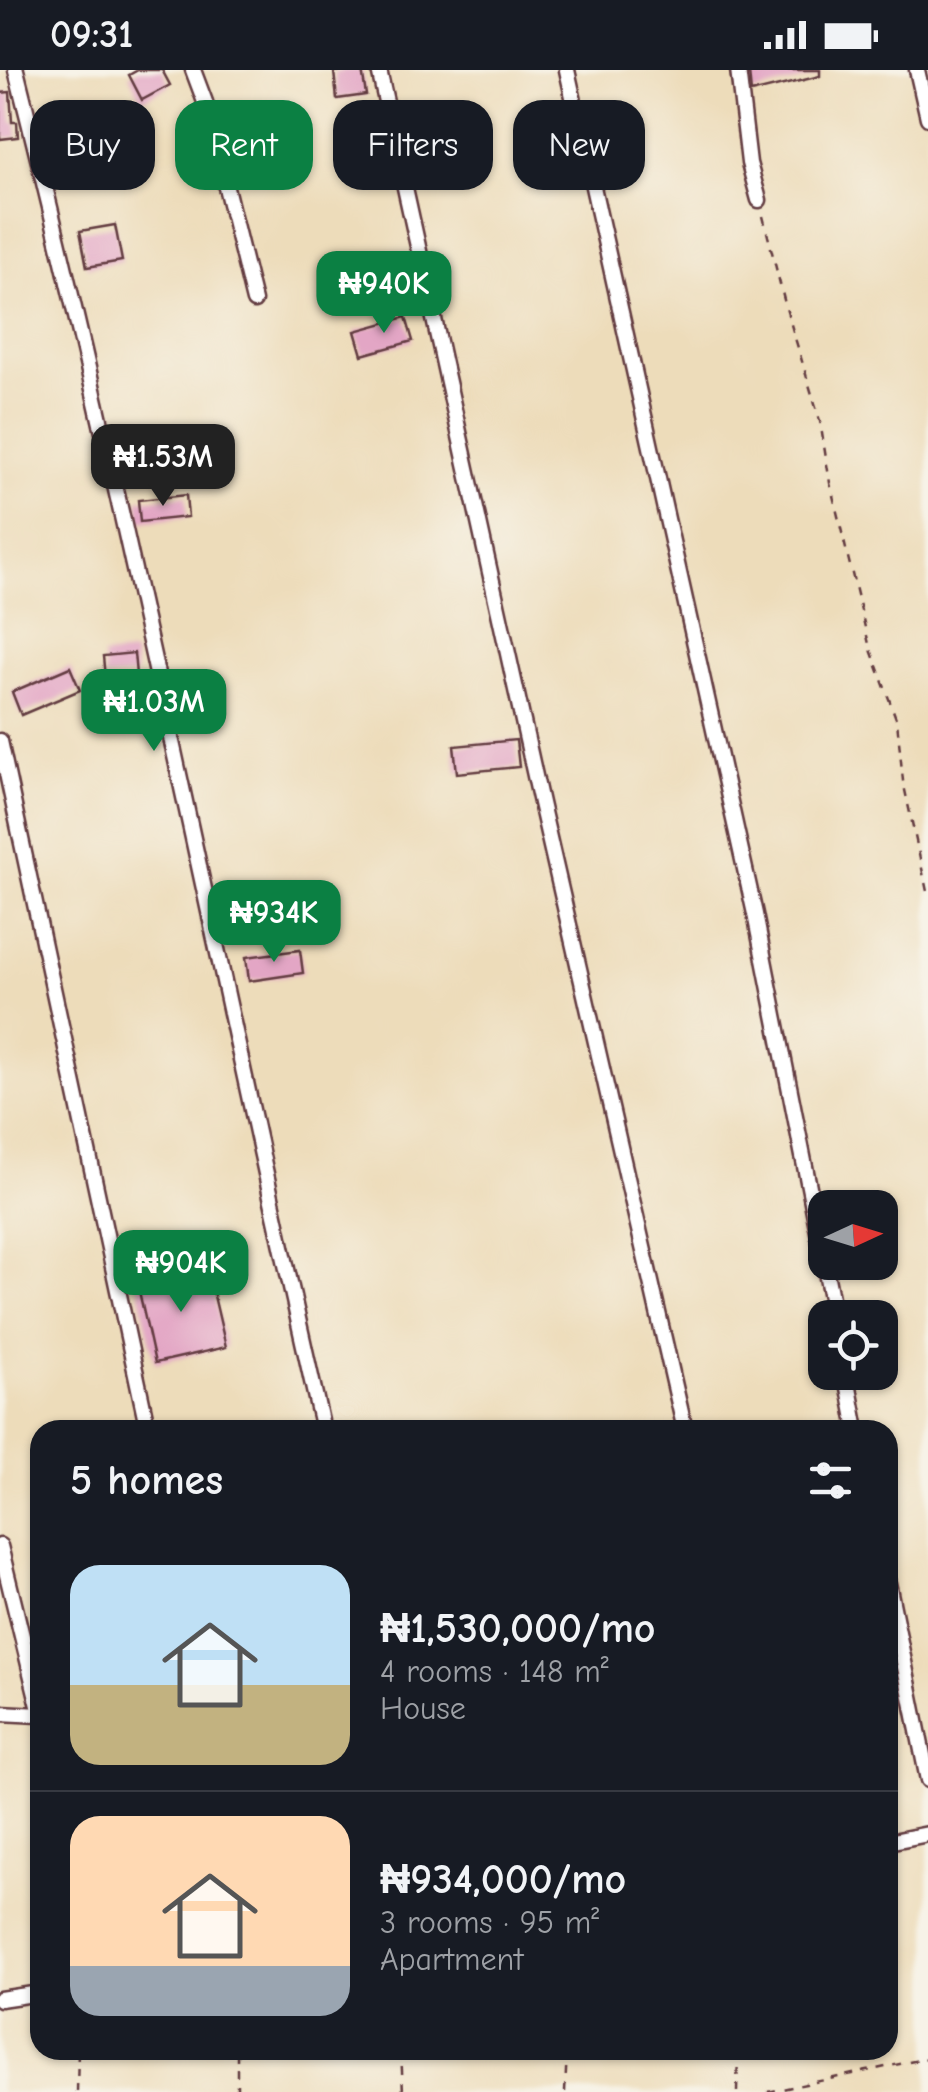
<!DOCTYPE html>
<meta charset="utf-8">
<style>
:root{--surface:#171b24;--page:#242831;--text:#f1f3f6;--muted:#9ea1a6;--line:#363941;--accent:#0b8043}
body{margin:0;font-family:"Comic Neue",sans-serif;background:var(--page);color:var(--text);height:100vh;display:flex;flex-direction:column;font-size:38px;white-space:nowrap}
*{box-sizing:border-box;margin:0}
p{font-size:32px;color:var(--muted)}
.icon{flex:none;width:55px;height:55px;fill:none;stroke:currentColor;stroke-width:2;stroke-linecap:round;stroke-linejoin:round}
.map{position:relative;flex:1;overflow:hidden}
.side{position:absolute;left:30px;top:1350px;width:868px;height:640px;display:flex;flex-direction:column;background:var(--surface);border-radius:30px;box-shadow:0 2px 8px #0004}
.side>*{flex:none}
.hud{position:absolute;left:30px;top:30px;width:870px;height:90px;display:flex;gap:20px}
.needle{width:65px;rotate:86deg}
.fabs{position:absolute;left:808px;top:1120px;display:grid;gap:20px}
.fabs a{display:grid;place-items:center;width:90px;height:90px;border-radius:20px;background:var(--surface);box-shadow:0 2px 8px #0004;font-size:50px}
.price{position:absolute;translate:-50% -85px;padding:0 22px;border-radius:20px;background:var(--accent);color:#fff;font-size:32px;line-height:65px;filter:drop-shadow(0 2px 5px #0008)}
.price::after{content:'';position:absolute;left:50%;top:60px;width:30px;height:22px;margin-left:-15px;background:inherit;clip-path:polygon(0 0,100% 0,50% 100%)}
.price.selected{background:#222;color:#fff}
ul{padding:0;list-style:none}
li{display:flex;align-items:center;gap:30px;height:250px;padding:0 40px}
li+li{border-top:2px solid var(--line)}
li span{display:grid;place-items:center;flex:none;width:280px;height:200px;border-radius:30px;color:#555}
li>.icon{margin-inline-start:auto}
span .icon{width:120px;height:120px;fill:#fffc;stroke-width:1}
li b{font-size:42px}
h2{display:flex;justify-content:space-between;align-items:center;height:120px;padding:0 40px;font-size:42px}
.tag{padding:0 35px;border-radius:30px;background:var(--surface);box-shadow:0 2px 8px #0004;font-size:35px;line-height:90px}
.tag.selected{background:var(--accent);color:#fff}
.status{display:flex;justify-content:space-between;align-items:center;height:70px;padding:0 50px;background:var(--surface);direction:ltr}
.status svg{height:28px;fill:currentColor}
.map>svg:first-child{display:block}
.building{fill:#e3a6c5}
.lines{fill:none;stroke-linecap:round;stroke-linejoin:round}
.street-casing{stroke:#623b40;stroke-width:19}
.path{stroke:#623b40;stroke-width:2.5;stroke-dasharray:8 8;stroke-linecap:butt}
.street{stroke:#fff;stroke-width:14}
</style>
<div class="status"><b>09:31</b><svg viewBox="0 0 49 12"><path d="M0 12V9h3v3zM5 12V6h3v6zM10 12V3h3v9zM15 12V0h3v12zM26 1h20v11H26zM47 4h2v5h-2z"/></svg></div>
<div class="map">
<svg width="928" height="2022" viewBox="0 0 928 2022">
<rect width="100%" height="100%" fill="#f7f3e8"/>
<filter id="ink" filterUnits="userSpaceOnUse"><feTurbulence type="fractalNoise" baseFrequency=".01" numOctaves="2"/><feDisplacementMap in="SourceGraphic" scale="20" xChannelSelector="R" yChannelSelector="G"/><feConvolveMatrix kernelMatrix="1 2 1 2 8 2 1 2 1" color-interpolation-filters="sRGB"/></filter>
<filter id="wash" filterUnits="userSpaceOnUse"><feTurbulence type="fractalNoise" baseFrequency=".0048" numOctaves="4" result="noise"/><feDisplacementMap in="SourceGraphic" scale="40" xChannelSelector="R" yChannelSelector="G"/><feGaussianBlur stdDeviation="2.25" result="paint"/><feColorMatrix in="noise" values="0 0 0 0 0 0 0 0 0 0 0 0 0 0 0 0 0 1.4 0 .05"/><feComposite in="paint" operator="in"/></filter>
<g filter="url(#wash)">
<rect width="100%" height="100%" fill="#eddcba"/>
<g id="blocks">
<!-- building -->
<g class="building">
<polygon points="138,0 162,0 170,15 142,30 129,5"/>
<polygon points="345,0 362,0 366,25 337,29 334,2"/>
<polygon points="757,0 820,0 820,6 751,23 749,2"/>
<polygon points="10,22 12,52 17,52 18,67 0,69 0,23"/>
<polygon points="115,155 122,191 87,197 80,161"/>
<polygon points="406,247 413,271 362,285 355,261"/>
<polygon points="186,425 188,447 140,452 138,430"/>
<polygon points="134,583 136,605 105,608 103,586"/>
<polygon points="70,597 80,620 21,645 12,622"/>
<polygon points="516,670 519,697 457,703 454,676"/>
<polygon points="300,880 303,903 249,911 246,887"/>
<polygon points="207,1196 226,1277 155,1293 137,1212"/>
</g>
</g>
</g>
<g filter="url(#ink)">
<use href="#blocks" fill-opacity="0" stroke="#623b40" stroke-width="2.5"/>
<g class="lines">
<!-- street casing -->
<g class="street-casing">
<g id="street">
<path d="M16 0C130 451 220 907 323 1360"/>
<polyline points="193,0 205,32 254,231"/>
<polyline points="379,0 541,733 685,1360"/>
<polyline points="567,0 755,844 835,1248"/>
<polyline points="738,0 749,93 759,130"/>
<polyline points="917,0 928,48"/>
<polyline points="0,671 148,1360"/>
<polyline points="846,1302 857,1360"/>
<polyline points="0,1476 40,1640"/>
<polyline points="888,1513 928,1710"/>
<polyline points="0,1643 40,1645"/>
<polyline points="888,1772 928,1764"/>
<polyline points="0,1929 40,1923"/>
</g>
</g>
<!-- path -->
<g class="path">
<polyline points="763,146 786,238 820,351 830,413 869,574 897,651 903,711 928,826"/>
<polyline points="401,1980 403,2022"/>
<polyline points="77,2022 78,1980"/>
<polyline points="237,2022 237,1980"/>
<polyline points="565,2022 567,1980"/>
<polyline points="737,2022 738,1980"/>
<polyline points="768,2022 928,1988"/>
</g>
<!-- street -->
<use href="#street" class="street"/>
</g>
</g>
</svg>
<div class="fabs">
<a><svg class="needle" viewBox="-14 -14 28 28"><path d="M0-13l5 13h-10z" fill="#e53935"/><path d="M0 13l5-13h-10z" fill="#9ea1a6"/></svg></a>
<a><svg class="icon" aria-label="locate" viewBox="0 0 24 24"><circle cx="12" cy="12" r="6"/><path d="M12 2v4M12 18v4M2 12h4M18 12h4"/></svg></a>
</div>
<b class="price" style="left:384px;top:266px">₦940K</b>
<b class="price selected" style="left:163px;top:439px">₦1.53M</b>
<b class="price" style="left:154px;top:684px">₦1.03M</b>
<b class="price" style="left:274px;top:895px">₦934K</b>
<b class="price" style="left:181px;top:1245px">₦904K</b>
<div class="hud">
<a class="tag">Buy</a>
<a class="tag selected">Rent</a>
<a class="tag">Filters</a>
<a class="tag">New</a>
</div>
<section class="side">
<h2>5 homes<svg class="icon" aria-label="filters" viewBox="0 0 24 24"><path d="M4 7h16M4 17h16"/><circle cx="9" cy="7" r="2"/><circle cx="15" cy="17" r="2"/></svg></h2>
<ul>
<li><span style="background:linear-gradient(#bfe0f5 60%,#c2b280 0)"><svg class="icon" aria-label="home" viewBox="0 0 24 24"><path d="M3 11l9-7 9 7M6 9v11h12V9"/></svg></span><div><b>₦1,530,000/mo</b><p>4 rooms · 148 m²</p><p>House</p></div></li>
<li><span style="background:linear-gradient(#ffd9b3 75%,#9aa5b1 0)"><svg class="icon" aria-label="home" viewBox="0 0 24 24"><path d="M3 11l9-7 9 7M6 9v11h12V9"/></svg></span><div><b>₦934,000/mo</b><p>3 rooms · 95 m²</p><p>Apartment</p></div></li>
</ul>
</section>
</div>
